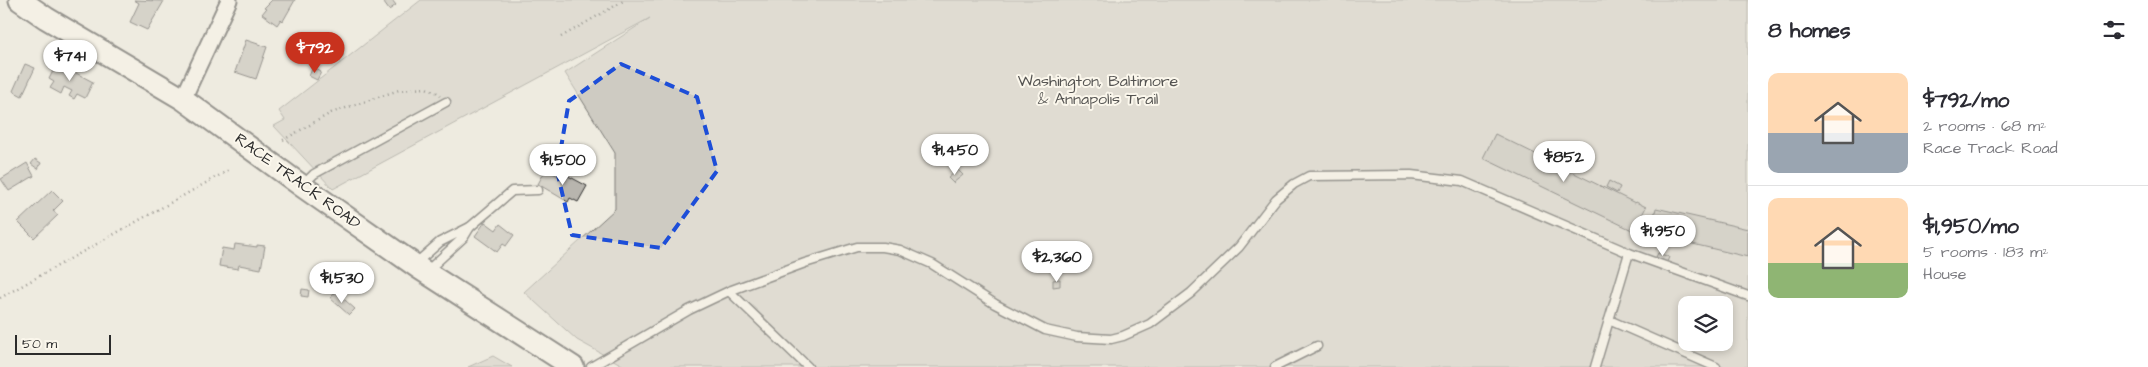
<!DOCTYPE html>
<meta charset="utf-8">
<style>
:root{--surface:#fff;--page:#f7f7f7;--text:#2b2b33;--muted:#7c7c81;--line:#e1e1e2;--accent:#c8321e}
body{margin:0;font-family:"Architects Daughter",sans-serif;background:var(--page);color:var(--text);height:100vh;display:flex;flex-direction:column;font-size:19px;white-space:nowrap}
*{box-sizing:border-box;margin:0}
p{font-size:16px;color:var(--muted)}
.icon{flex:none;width:28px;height:28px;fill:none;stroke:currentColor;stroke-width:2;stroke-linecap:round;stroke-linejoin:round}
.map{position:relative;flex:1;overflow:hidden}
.panel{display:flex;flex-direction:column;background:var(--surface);width:400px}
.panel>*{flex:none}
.tools{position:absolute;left:1678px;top:296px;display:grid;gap:10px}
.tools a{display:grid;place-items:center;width:55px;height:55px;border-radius:10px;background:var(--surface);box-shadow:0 2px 8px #0003;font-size:25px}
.scale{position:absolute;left:15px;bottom:12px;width:96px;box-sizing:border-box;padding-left:5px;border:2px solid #2b2b2b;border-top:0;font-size:14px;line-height:18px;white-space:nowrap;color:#2b2b2b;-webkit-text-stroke:4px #fbf7ec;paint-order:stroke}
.price{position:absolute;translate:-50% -42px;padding:0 11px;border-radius:18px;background:#fff;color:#222;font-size:16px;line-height:32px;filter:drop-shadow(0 1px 2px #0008)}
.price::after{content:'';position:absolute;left:50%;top:30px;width:15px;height:11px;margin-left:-8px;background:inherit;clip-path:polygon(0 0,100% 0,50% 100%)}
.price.current{background:var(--accent);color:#fff}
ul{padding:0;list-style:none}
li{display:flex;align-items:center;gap:15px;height:125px;padding:0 20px}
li+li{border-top:1px solid var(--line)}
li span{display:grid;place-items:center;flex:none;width:140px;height:100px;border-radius:10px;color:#555}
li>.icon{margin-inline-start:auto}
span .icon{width:60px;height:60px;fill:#fffc;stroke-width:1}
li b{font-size:21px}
h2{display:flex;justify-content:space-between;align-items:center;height:60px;padding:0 20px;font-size:21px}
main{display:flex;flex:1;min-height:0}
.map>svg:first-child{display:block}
.green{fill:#cecbc2;stroke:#7c7b76;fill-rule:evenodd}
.building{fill:#b8b5ae;stroke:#2b2b2b}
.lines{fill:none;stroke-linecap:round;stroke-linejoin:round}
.lane-casing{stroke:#2b2b2b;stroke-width:11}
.street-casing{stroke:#2b2b2b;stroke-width:19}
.secondary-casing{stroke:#2b2b2b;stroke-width:25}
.path{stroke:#2b2b2b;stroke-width:2.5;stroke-dasharray:1 4;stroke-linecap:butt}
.lane{stroke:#fbf7ec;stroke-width:8}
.street{stroke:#fbf7ec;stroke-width:15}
.secondary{stroke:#fbf7ec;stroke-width:21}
.marked{fill:none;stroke:#1d4ed8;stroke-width:4;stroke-dasharray:10 6;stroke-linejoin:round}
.labels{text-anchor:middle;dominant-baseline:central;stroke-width:4;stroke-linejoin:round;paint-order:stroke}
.park-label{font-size:16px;fill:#545351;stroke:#fbf7ec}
.street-label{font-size:16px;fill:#2b2b2b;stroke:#fbf7ec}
</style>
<main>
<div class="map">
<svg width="1748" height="367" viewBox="0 0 1748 367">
<rect width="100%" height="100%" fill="#eeebe0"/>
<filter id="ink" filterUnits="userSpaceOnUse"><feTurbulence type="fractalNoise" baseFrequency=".02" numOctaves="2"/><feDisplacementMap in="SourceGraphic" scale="10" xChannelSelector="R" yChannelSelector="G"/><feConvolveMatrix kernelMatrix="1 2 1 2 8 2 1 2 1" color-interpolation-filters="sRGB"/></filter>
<g filter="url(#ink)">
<!-- green -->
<g class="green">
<path d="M421 0H1748V367H626L577 340 524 292 615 209V153L565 73 650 18 333 189 274 126 285 120 279 111ZM1686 305H1724V342H1686Z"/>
<polygon points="493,356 512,367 468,367"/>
</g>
<!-- building -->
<g class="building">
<polygon points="134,0 164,1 147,30 130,22 139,3"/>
<polygon points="272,0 295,0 283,21 281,19 277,25 262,14 266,9 264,8"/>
<polygon points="387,0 392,0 396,5 389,10 384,3"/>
<polygon points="246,40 267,47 256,79 235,72"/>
<polygon points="342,50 343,56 335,57 334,51"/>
<polygon points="72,54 84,60 79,69 68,63"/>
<polygon points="57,63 93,82 85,98 77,94 74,99 69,96 72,91 64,87 61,94 50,88 54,82 49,79"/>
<polygon points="25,64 35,68 22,96 13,91"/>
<polygon points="313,67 321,72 317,80 309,76"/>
<polygon points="1495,134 1635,203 1636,202 1646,207 1634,231 1483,158"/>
<polygon points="35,159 41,163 38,169 31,164"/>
<polygon points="27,163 34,176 9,191 1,179"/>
<polygon points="546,169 558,176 561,172 587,186 578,202 570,198 568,202 538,184"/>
<polygon points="958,170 963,175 953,183 948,178"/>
<polygon points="1609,181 1620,187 1617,193 1606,187"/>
<polygon points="52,190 63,201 53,211 58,215 34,238 18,222"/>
<polygon points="1656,208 1748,229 1748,257 1650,234"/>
<polygon points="485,222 496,230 500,224 514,235 506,246 503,244 497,252 475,236"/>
<polygon points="235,244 257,247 257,245 265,246 261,269 239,265 238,269 219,266 222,248 234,250"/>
<polygon points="1658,253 1669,257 1667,262 1656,257"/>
<polygon points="1060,279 1060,286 1053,287 1053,280"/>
<polygon points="302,289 309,290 308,297 301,296"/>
<polygon points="336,292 355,309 349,315 330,298"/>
</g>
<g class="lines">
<!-- lane casing -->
<g class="lane-casing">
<g id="lane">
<polyline points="303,185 314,174 446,102"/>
<polyline points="470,227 512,191 538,190"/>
<polyline points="415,264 440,242 470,227 464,237 427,271"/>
<polyline points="729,291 808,367"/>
<polyline points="1609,320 1716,367"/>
<polyline points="591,367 689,310 729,291 805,263 857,247 883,247 900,250 932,264 995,304 1045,330 1077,337 1111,339 1123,336 1150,324 1191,293 1239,247 1276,199 1294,184 1309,176 1411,175 1462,181 1629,253 1748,296"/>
<polyline points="1275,367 1317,346"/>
<polyline points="1595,367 1629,253"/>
</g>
</g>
<!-- street casing -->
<g class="street-casing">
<polyline id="street" points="183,99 229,0"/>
</g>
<!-- secondary casing -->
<g class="secondary-casing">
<polyline id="secondary" points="20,0 46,18 183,99 302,186 419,268 573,367"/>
</g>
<!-- path -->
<g class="path">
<polyline points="561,37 625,0"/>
<polyline points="283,140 331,113 399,90 426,88 436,92 440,96"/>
<polyline points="0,298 229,170"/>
</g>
<!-- lane -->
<use href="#lane" class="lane"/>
<!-- street -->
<use href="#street" class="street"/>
<!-- secondary -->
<use href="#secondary" class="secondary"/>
</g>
</g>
<!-- marked area -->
<path d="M0 0H1748V367H0ZM621 64 697 97 717 171 661 248 572 235 557 171 569 101Z" fill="#eeebe0" fill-opacity=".55" fill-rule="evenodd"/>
<path class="marked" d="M621 64 697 97 717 171 661 248 572 235 557 171 569 101Z"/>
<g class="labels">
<!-- park labels -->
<g class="park-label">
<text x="1098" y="81">Washington, Baltimore<tspan x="1098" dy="18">&amp; Annapolis Trail</tspan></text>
</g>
<!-- street labels -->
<g class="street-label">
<text transform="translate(298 181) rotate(36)">RACE TRACK ROAD</text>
</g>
</g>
</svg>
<div class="tools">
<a><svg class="icon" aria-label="layers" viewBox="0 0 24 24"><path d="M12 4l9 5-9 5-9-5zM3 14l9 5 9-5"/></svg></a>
</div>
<div class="scale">50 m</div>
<b class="price current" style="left:315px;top:74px">$792</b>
<b class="price" style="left:70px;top:82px">$741</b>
<b class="price" style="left:955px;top:176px">$1,450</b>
<b class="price" style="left:1564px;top:183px">$852</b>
<b class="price" style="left:563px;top:186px">$1,500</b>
<b class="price" style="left:1663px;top:257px">$1,950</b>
<b class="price" style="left:1057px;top:283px">$2,360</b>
<b class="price" style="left:342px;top:304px">$1,530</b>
</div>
<section class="panel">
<h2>8 homes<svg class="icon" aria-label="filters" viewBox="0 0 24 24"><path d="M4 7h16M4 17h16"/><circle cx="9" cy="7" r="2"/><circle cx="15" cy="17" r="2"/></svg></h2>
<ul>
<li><span style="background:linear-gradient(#ffd9b3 60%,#9aa5b1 0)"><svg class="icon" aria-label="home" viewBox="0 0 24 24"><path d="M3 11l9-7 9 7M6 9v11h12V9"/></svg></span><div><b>$792/mo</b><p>2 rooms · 68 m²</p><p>Race Track Road</p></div></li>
<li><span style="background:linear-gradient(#ffd9b3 65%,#8fb573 0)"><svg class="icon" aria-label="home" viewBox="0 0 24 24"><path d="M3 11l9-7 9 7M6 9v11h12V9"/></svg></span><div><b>$1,950/mo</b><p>5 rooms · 183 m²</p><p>House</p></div></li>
</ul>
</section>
</main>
